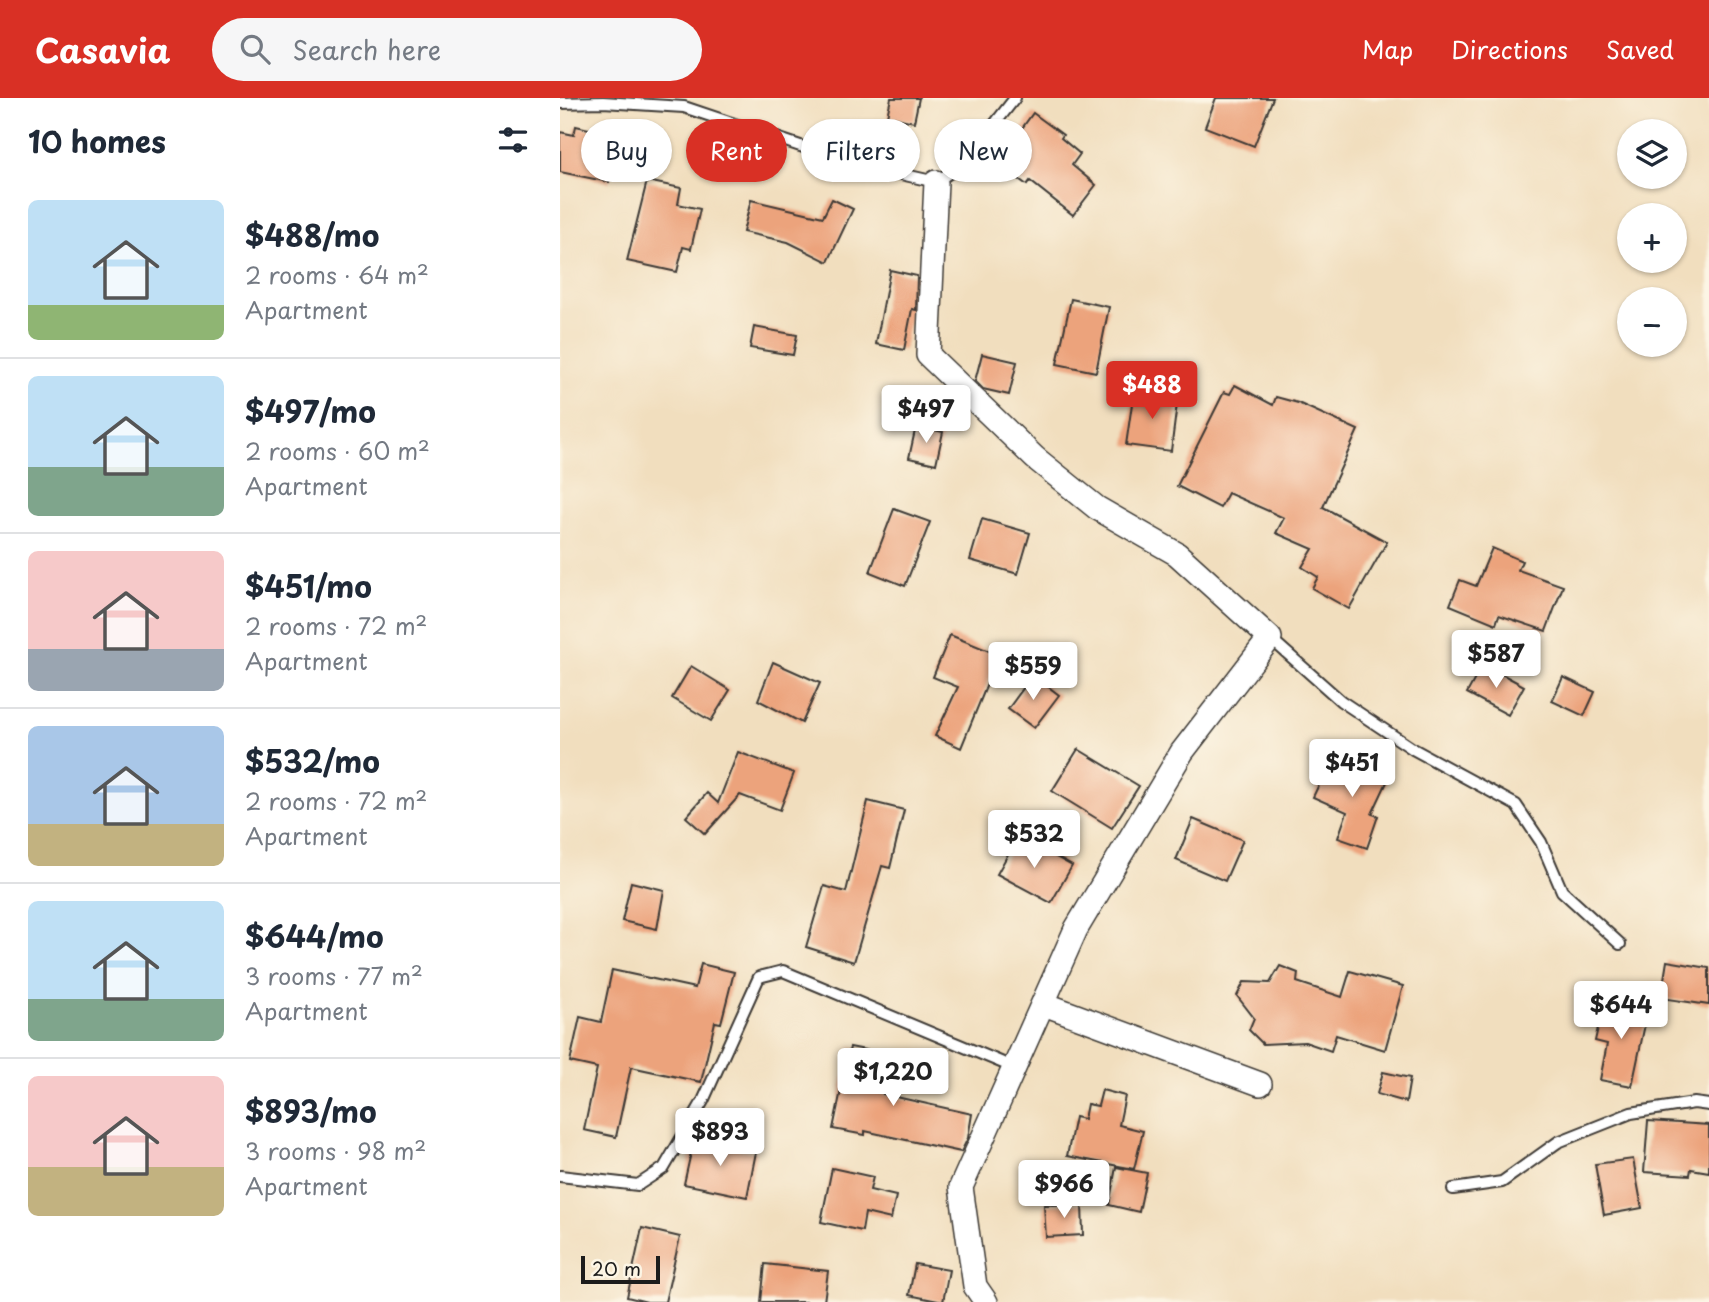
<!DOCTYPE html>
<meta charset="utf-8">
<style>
:root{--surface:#fff;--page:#f6f6f7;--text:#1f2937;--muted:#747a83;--line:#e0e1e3;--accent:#d93025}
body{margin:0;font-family:"Playpen Sans",sans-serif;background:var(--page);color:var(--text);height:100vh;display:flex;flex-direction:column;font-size:26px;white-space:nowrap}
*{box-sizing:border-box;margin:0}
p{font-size:23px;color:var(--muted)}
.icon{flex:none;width:38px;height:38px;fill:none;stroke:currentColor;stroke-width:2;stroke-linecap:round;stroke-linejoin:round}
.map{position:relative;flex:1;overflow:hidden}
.side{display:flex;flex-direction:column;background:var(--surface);width:560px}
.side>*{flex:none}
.top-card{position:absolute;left:21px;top:21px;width:665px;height:63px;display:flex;gap:14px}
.controls{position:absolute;left:1057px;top:21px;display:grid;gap:14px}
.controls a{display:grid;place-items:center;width:70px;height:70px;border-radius:50%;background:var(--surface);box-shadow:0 2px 5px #0004;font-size:35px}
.scale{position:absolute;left:21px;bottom:18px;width:79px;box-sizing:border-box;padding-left:7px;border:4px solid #1c1c1c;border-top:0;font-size:19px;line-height:24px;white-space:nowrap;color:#1c1c1c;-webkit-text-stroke:5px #fcf5e5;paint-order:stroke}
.price{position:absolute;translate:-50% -60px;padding:0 16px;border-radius:7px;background:#fff;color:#222;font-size:23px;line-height:46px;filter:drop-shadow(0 2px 4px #0008)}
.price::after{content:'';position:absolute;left:50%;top:42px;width:21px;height:16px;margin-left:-10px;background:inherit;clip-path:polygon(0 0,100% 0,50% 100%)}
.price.selected{background:var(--accent);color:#fff}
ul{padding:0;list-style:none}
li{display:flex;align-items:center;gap:21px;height:175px;padding:0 28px}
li+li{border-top:2px solid var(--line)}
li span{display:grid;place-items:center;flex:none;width:196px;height:140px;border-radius:10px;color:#555}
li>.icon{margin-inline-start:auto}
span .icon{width:84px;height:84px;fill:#fffc;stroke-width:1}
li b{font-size:30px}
h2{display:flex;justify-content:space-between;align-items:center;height:84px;padding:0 28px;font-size:30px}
.pill{padding:0 24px;border-radius:32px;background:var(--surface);box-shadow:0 2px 5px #0004;font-size:24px;line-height:63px}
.pill.selected{background:var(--accent);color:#fff}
header{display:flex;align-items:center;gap:42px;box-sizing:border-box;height:98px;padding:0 35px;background:var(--accent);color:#fff}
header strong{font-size:33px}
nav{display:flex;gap:38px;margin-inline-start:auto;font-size:24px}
.search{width:490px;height:63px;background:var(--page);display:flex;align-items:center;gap:18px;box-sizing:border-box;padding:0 24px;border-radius:38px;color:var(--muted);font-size:26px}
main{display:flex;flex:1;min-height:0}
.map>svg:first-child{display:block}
.building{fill:#eca37c}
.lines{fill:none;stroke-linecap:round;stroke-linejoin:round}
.service-casing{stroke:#3c3934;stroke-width:14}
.minor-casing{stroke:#3c3934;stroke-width:26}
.service{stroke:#fff;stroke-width:10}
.minor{stroke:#fff;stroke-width:23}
</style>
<header>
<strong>Casavia</strong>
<div class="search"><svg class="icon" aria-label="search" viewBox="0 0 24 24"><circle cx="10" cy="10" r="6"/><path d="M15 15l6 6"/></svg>Search here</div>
<nav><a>Map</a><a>Directions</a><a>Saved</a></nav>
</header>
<main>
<section class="side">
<h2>10 homes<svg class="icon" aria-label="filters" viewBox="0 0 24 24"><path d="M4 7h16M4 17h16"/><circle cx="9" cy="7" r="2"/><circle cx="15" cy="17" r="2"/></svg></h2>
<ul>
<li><span style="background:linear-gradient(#bfe0f5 75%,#8fb573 0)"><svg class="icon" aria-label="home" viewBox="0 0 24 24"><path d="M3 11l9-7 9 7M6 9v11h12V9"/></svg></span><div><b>$488/mo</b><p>2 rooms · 64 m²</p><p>Apartment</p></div></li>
<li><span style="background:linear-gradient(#bfe0f5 65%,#7fa58c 0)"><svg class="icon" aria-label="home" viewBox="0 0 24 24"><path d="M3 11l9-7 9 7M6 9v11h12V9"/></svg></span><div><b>$497/mo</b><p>2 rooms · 60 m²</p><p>Apartment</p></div></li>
<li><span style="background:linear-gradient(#f6c9c9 70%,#9aa5b1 0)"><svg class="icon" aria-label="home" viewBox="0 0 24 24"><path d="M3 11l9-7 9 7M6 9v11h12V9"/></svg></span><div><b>$451/mo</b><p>2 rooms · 72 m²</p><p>Apartment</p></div></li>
<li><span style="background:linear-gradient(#a9c7e8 70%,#c2b280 0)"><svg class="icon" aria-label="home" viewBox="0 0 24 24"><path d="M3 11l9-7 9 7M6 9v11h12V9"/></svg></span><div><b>$532/mo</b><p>2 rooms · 72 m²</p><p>Apartment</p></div></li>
<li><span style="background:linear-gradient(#bfe0f5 70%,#7fa58c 0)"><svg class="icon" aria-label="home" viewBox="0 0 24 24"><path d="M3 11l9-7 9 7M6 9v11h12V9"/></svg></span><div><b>$644/mo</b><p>3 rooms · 77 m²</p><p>Apartment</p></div></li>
<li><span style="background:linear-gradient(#f6c9c9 65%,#c2b280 0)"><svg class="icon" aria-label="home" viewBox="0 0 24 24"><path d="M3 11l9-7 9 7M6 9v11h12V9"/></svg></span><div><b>$893/mo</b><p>3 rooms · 98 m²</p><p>Apartment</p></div></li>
</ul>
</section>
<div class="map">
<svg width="1149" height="1204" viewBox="0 0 1149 1204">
<rect width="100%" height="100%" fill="#fcf5e5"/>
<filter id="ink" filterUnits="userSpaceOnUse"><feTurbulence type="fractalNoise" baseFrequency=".0143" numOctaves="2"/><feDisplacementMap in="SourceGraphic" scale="14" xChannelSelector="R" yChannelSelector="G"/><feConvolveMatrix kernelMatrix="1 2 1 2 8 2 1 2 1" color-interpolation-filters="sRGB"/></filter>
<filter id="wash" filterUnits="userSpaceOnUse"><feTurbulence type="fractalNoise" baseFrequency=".00686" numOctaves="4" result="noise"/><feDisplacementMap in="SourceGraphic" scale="28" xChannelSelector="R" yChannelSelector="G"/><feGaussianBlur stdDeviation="1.57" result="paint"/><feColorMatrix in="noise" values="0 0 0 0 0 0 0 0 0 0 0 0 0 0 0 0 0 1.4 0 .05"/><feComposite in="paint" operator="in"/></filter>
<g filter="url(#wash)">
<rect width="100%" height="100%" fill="#f1debe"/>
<g id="blocks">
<!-- building -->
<g class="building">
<polygon points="331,0 359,0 354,24 327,18"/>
<polygon points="656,0 713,0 694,48 645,29"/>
<polygon points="473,15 503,37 501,40 520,56 512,67 536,87 513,117 470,83 467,87 437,65"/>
<polygon points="16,28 59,38 49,84 0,74 0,34 14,37"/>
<polygon points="87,83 121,90 118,106 140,111 131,151 123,149 117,174 67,163"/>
<polygon points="272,101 293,111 268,164 228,144 183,134 191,102 263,119"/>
<polygon points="330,172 357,178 356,212 352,211 344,252 316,246"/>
<polygon points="511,201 549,209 536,274 497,266"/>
<polygon points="194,229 237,237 233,257 190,250"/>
<polygon points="422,256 457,264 449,297 423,291 415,283"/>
<polygon points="675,287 713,307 716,299 738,305 798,332 763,409 827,444 789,511 752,490 758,479 742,469 753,451 716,435 724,420 668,395 660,410 617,388 664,294 670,296"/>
<polygon points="574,292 618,298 611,353 566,347"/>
<polygon points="356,328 383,334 376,366 349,360"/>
<polygon points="334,411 370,424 345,488 310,474"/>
<polygon points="422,421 470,435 458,476 410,462"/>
<polygon points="932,450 962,463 958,472 1003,488 986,533 939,517 936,526 890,507 900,482 916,488"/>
<polygon points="390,537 439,557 401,650 375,638 398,589 373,579"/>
<polygon points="213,564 260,585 242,625 198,602"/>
<polygon points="923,566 964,588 948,617 907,595"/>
<polygon points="131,568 170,592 151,623 112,600"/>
<polygon points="473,577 499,597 474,630 448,611"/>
<polygon points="1003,579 1035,594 1024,618 992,603"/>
<polygon points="518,651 579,688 552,730 492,693"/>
<polygon points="178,654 234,675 220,712 180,697 145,736 126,719 147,695 158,705"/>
<polygon points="772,659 827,684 812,716 818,718 807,750 778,740 787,714 753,699"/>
<polygon points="308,703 344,712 330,770 322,768 294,864 246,849 264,788 286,794"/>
<polygon points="633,721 683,742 665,783 616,762"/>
<polygon points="458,738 512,768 491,805 437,776"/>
<polygon points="71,784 104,792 97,831 62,823"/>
<polygon points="1107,863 1149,870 1149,907 1101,900"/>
<polygon points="141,866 174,874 161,925 155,924 141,984 71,969 56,1039 24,1032 37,970 10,964 20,919 41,924 52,872 135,890"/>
<polygon points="720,868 738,875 737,884 782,899 790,873 843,888 825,952 776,937 771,953 745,944 703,946 689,932 694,920 677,898 684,884 710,885"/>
<polygon points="1044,903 1088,912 1072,988 1040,982 1047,946 1035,943"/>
<polygon points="290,949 331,957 323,996 412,1016 408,1040 401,1054 305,1033 305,1037 273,1031"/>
<polygon points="823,974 850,980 846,1004 817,996"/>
<polygon points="542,992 565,998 559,1027 583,1033 574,1071 507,1058 515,1019 524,1021 527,1006 538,1008"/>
<polygon points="1088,1023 1149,1027 1149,1074 1131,1071 1130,1077 1084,1074"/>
<polygon points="134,1041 196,1054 187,1099 124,1086"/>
<polygon points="1073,1061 1082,1110 1044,1117 1035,1066"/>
<polygon points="556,1069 587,1075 579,1114 549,1107"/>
<polygon points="272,1070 313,1079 310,1092 336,1098 331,1121 305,1115 302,1133 261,1124"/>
<polygon points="522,1106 523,1137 486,1139 484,1107"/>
<polygon points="82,1130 120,1139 105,1204 87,1204 67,1199"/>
<polygon points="205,1166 268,1173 264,1204 201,1204"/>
<polygon points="355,1166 389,1172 383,1204 349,1197"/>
</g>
</g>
</g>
<g filter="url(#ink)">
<use href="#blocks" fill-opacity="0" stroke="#3c3934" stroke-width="2"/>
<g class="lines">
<!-- service casing -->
<g class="service-casing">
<g id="service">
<polyline points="0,5 43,4 124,9 288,64 376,84 405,64 455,0"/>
<polyline points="710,540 781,603 853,651 956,707 981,744 1002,793 1060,846"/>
<polyline points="0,1078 78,1087 104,1070 143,1003 199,879 223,873 455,970"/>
<polyline points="893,1091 942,1084 998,1044 1071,1015 1134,1005 1149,1007"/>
</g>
</g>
<!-- minor casing -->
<g class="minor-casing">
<g id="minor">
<polyline points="376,84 368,257 475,360 537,410 617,456 710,540 622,654 516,831 401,1089 415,1188 426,1204"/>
<polyline points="484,906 700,986"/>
</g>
</g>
<!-- service -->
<use href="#service" class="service"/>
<!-- minor -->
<use href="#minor" class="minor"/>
</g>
</g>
</svg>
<div class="controls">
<a><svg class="icon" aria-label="layers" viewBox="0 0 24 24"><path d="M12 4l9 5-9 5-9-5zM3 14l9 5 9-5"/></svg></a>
<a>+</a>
<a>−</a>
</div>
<div class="scale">20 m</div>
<b class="price selected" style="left:592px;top:323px">$488</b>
<b class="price" style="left:366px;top:347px">$497</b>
<b class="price" style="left:936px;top:592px">$587</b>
<b class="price" style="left:473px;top:604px">$559</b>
<b class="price" style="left:792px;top:701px">$451</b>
<b class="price" style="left:474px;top:772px">$532</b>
<b class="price" style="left:1061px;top:943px">$644</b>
<b class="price" style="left:333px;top:1010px">$1,220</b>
<b class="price" style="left:160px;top:1070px">$893</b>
<b class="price" style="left:504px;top:1122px">$966</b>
<div class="top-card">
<a class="pill">Buy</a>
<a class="pill selected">Rent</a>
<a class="pill">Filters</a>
<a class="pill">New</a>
</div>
</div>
</main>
